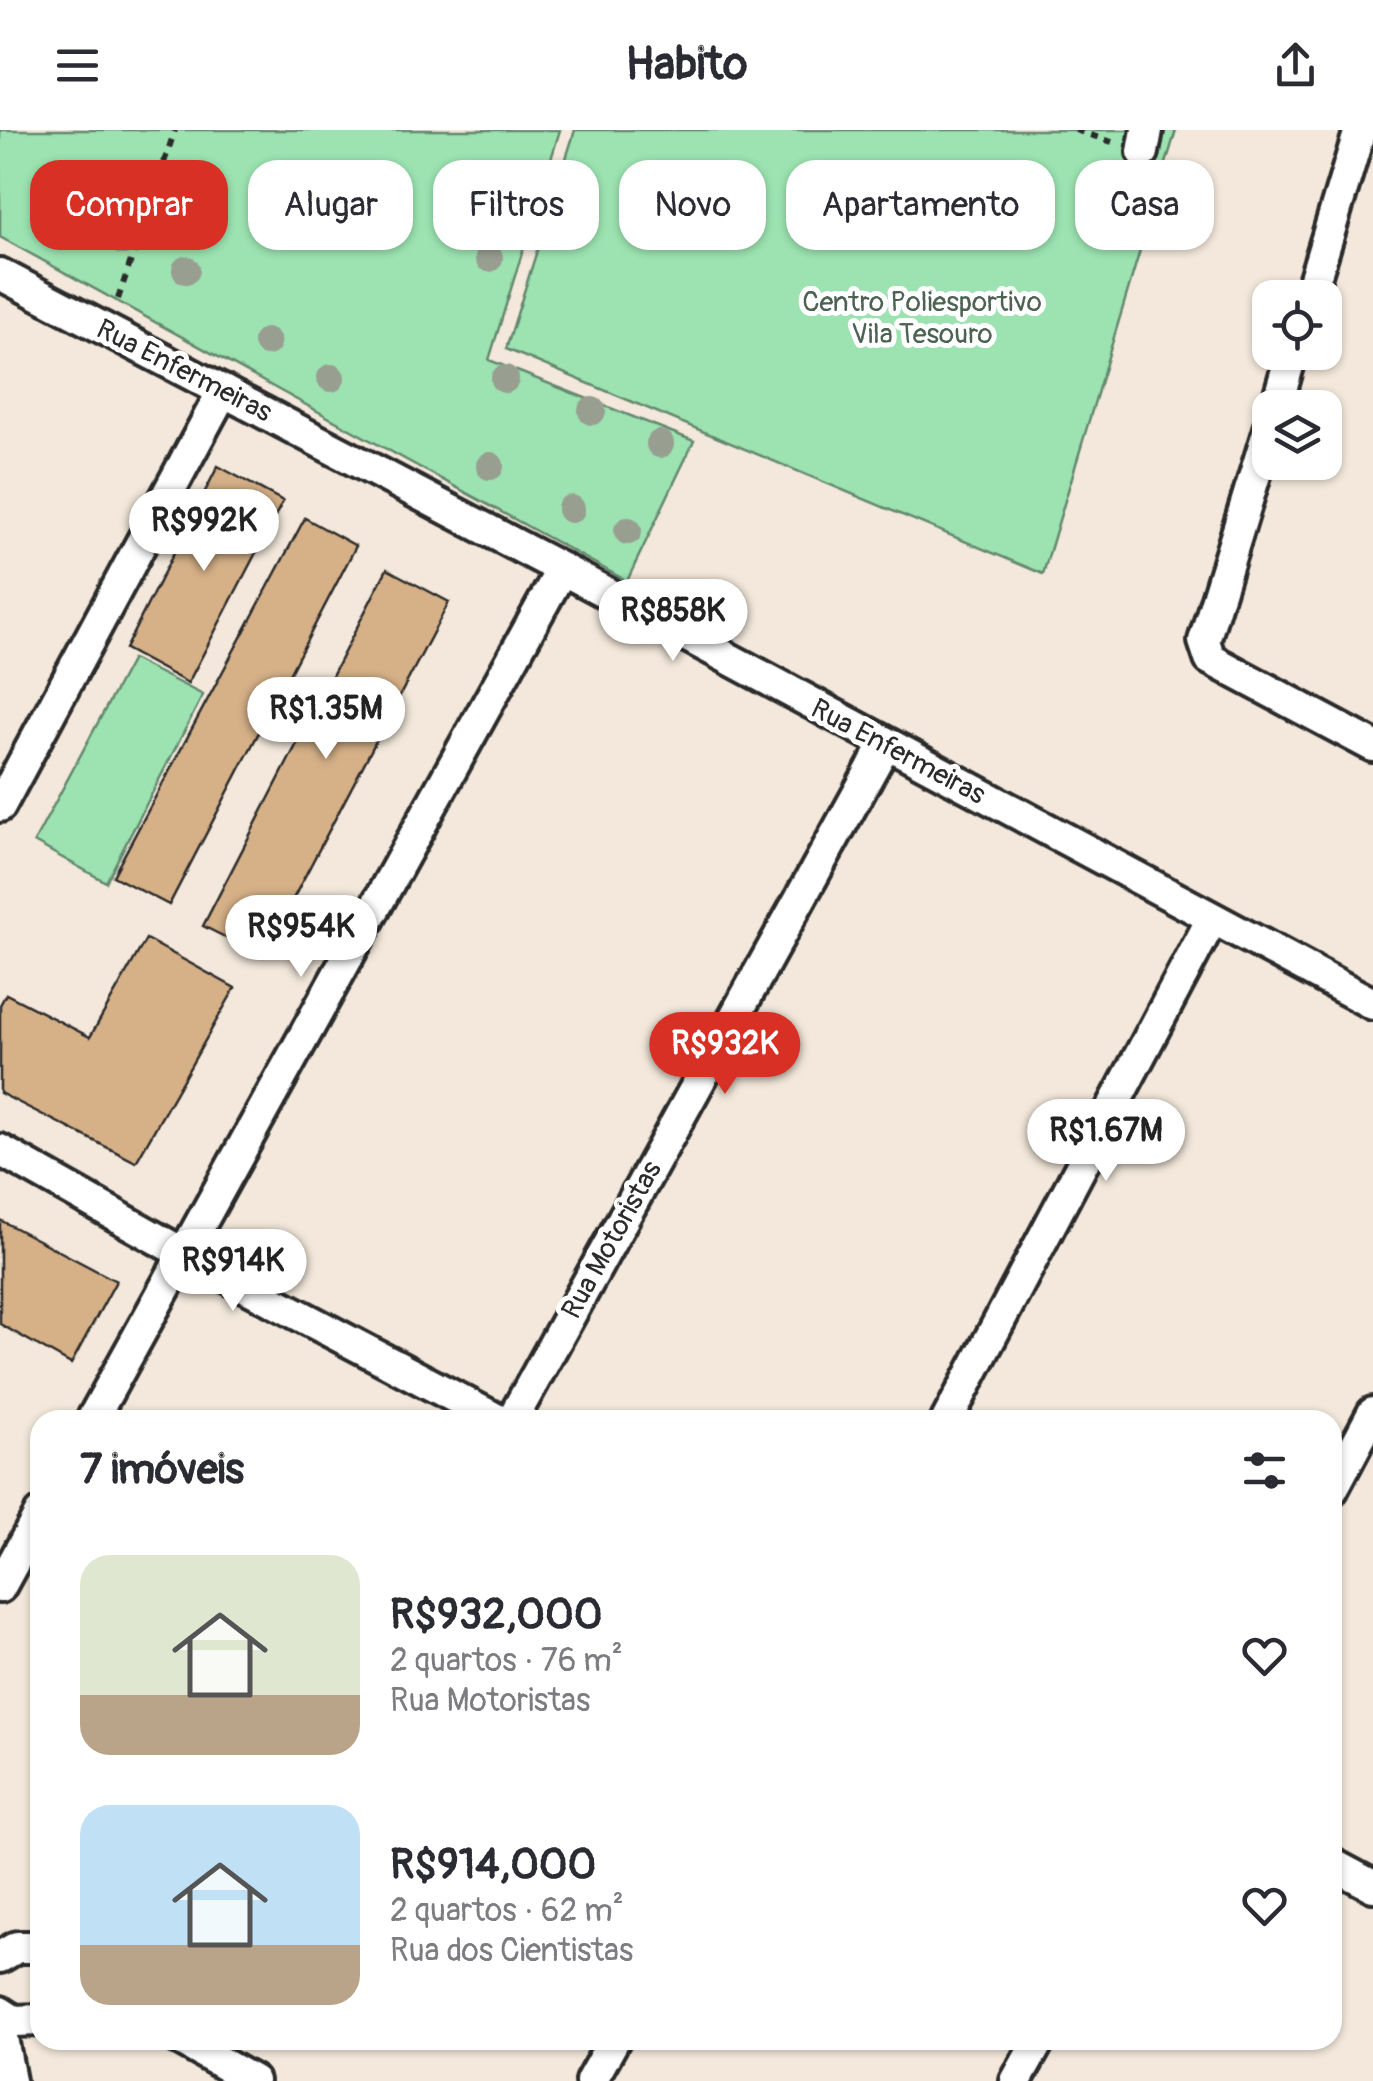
<!DOCTYPE html>
<html lang="pt">
<meta charset="utf-8">
<style>
:root{--surface:#fff;--page:#f7f7f7;--text:#2b2b33;--muted:#7c7c81;--accent:#d93025}
body{margin:0;font-family:Pangolin,sans-serif;background:var(--page);color:var(--text);height:100vh;display:flex;flex-direction:column;font-size:38px;white-space:nowrap}
*{box-sizing:border-box;margin:0}
p{font-size:32px;color:var(--muted)}
.icon{flex:none;width:55px;height:55px;fill:none;stroke:currentColor;stroke-width:2;stroke-linecap:round;stroke-linejoin:round}
.map{position:relative;flex:1;overflow:hidden}
.details{position:absolute;left:30px;top:1280px;width:1312px;height:640px;display:flex;flex-direction:column;background:var(--surface);border-radius:30px;box-shadow:0 2px 8px #0004}
.details>*{flex:none}
.banner{position:absolute;left:30px;top:30px;width:1315px;height:90px;display:flex;gap:20px}
.fabs{position:absolute;left:1252px;top:150px;display:grid;gap:20px}
.fabs a{display:grid;place-items:center;width:90px;height:90px;border-radius:20px;background:var(--surface);box-shadow:0 2px 8px #0004;font-size:50px}
.price{position:absolute;translate:-50% -85px;padding:0 22px;border-radius:35px;background:#fff;color:#222;font-size:32px;line-height:65px;filter:drop-shadow(0 2px 5px #0008)}
.price::after{content:'';position:absolute;left:50%;top:60px;width:30px;height:22px;margin-left:-15px;background:inherit;clip-path:polygon(0 0,100% 0,50% 100%)}
.price.active{background:var(--accent);color:#fff}
ul{padding:0;list-style:none}
li{display:flex;align-items:center;gap:30px;height:250px;padding:0 50px}
li span{display:grid;place-items:center;flex:none;width:280px;height:200px;border-radius:30px;color:#555}
li>.icon{margin-inline-start:auto}
span .icon{width:120px;height:120px;fill:#fffc;stroke-width:1}
li b{font-size:42px}
h2{display:flex;justify-content:space-between;align-items:center;height:120px;padding:0 50px;font-size:42px}
.chip{padding:0 35px;border-radius:30px;background:var(--surface);box-shadow:0 2px 8px #0004;font-size:35px;line-height:90px}
.chip.active{background:var(--accent);color:#fff}
header{display:flex;justify-content:space-between;align-items:center;height:130px;padding:0 50px;background:var(--surface);font-size:45px;font-weight:700}
.map>svg:first-child{display:block}
.green{fill:#9ce3b1;stroke:#64876e;stroke-width:2.5}
.building{fill:#d6b188;stroke:#2b2b2b;stroke-width:2.5}
.lines{fill:none;stroke-linecap:round;stroke-linejoin:round}
.street-casing{stroke:#2b2b2b;stroke-width:38}
.path{stroke:#2b2b2b;stroke-width:6;stroke-dasharray:8 8;stroke-linecap:butt}
.street{stroke:#fff;stroke-width:30}
.tree{fill:#989e90}
.labels{text-anchor:middle;dominant-baseline:central;stroke-width:10;stroke-linejoin:round;paint-order:stroke}
.park-label{font-size:28px;fill:#4d6253;stroke:#fff}
.street-label{font-size:28px;fill:#2b2b2b;stroke:#fff}
</style>
<header><svg class="icon" aria-label="menu" viewBox="0 0 24 24"><path d="M4 6h16M4 12h16M4 18h16"/></svg>Habito<svg class="icon" aria-label="share" viewBox="0 0 24 24"><path d="M12 15V3M7 8l5-5 5 5M5 13v7h14v-7"/></svg></header>
<div class="map">
<svg width="1373" height="1951" viewBox="0 0 1373 1951">
<rect width="100%" height="100%" fill="#f3e8db"/>
<filter id="ink" filterUnits="userSpaceOnUse"><feTurbulence type="fractalNoise" baseFrequency=".01" numOctaves="2"/><feDisplacementMap in="SourceGraphic" scale="20" xChannelSelector="R" yChannelSelector="G"/><feConvolveMatrix kernelMatrix="1 2 1 2 8 2 1 2 1" color-interpolation-filters="sRGB"/></filter>
<g filter="url(#ink)">
<!-- green -->
<g class="green">
<polygon points="0,0 560,0 489,230 694,311 627,451 0,107"/>
<polygon points="575,0 1176,0 1043,444 506,219"/>
<polygon points="132,529 203,565 106,752 34,712"/>
</g>
<!-- building -->
<g class="building">
<polygon points="218,336 283,371 188,553 125,519"/>
<polygon points="305,388 356,416 169,775 113,746"/>
<polygon points="387,439 449,472 263,826 203,796"/>
<polygon points="146,809 235,858 136,1032 0,963 0,875 6,864 90,907"/>
<polygon points="0,1090 116,1151 71,1234 0,1194"/>
</g>
<g class="lines">
<!-- street casing -->
<g class="street-casing">
<g id="street">
<polyline points="1143,22 1147,0"/>
<polyline points="0,144 562,439 1373,874"/>
<polyline points="1309,168 1360,0"/>
<polyline points="1276,278 1292,222"/>
<polyline points="1270,296 1204,511 1210,529 1373,616"/>
<polyline points="0,676 223,261"/>
<polyline points="0,1020 184,1124 498,1290"/>
<polyline points="92,1290 562,439"/>
<polyline points="512,1290 885,615"/>
<polyline points="947,1290 1212,789"/>
<polyline points="1332,1360 1373,1283"/>
<polyline points="0,1457 40,1384"/>
<polyline points="1332,1734 1373,1756"/>
<polyline points="0,1827 17,1817 40,1817"/>
<polyline points="0,1882 14,1891 40,1890"/>
<polyline points="0,1897 10,1951"/>
<polyline points="181,1910 253,1951"/>
<polyline points="591,1951 614,1910"/>
<polyline points="1016,1951 1039,1910"/>
</g>
</g>
<!-- path -->
<g class="path">
<polyline points="1075,0 1112,12"/>
<polyline points="118,169 175,0"/>
</g>
<!-- street -->
<use href="#street" class="street"/>
</g>
<!-- trees -->
<g class="tree">
<circle cx="58" cy="103" r="14"/>
<circle cx="123" cy="111" r="14"/>
<circle cx="489" cy="128" r="14"/>
<circle cx="186" cy="140" r="14"/>
<circle cx="267" cy="212" r="14"/>
<circle cx="331" cy="248" r="14"/>
<circle cx="505" cy="249" r="14"/>
<circle cx="592" cy="281" r="14"/>
<circle cx="660" cy="314" r="14"/>
<circle cx="490" cy="336" r="14"/>
<circle cx="571" cy="379" r="14"/>
<circle cx="628" cy="401" r="14"/>
</g>
</g>
<g class="labels">
<!-- park labels -->
<g class="park-label">
<text x="922" y="172">Centro Poliesportivo<tspan x="922" dy="32">Vila Tesouro</tspan></text>
</g>
<!-- street labels -->
<g class="street-label">
<text transform="translate(184 241) rotate(27)">Rua Enfermeiras</text>
<text transform="translate(898 622) rotate(28)">Rua Enfermeiras</text>
<text transform="translate(612 1110) rotate(-61)">Rua Motoristas</text>
</g>
</g>
</svg>
<div class="fabs">
<a><svg class="icon" aria-label="locate" viewBox="0 0 24 24"><circle cx="12" cy="12" r="6"/><path d="M12 2v4M12 18v4M2 12h4M18 12h4"/></svg></a>
<a><svg class="icon" aria-label="layers" viewBox="0 0 24 24"><path d="M12 4l9 5-9 5-9-5zM3 14l9 5 9-5"/></svg></a>
</div>
<b class="price" style="left:204px;top:444px">R$992K</b>
<b class="price" style="left:673px;top:534px">R$858K</b>
<b class="price" style="left:326px;top:632px">R$1.35M</b>
<b class="price" style="left:301px;top:850px">R$954K</b>
<b class="price active" style="left:725px;top:967px">R$932K</b>
<b class="price" style="left:1106px;top:1054px">R$1.67M</b>
<b class="price" style="left:233px;top:1184px">R$914K</b>
<div class="banner">
<a class="chip active">Comprar</a>
<a class="chip">Alugar</a>
<a class="chip">Filtros</a>
<a class="chip">Novo</a>
<a class="chip">Apartamento</a>
<a class="chip">Casa</a>
</div>
<section class="details">
<h2>7 imóveis<svg class="icon" aria-label="filters" viewBox="0 0 24 24"><path d="M4 7h16M4 17h16"/><circle cx="9" cy="7" r="2"/><circle cx="15" cy="17" r="2"/></svg></h2>
<ul>
<li><span style="background:linear-gradient(#dfe7d0 70%,#b9a48a 0)"><svg class="icon" aria-label="home" viewBox="0 0 24 24"><path d="M3 11l9-7 9 7M6 9v11h12V9"/></svg></span><div><b>R$932,000</b><p>2 quartos · 76 m²</p><p>Rua Motoristas</p></div><svg class="icon" aria-label="heart" viewBox="0 0 24 24"><path d="M12 20l-8-8c-3-5 5-10 8-4 3-6 11-1 8 4z"/></svg></li>
<li><span style="background:linear-gradient(#bfe0f5 70%,#b9a48a 0)"><svg class="icon" aria-label="home" viewBox="0 0 24 24"><path d="M3 11l9-7 9 7M6 9v11h12V9"/></svg></span><div><b>R$914,000</b><p>2 quartos · 62 m²</p><p>Rua dos Cientistas</p></div><svg class="icon" aria-label="heart" viewBox="0 0 24 24"><path d="M12 20l-8-8c-3-5 5-10 8-4 3-6 11-1 8 4z"/></svg></li>
</ul>
</section>
</div>
